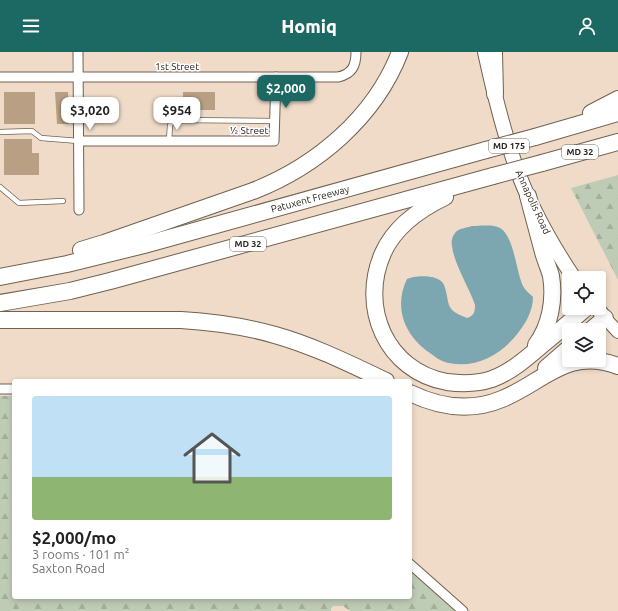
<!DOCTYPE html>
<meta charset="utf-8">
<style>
:root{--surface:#fff;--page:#f2f2f2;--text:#202124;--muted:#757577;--line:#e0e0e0;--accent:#1c6863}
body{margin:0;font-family:Ubuntu,sans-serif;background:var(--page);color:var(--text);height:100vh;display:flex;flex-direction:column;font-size:15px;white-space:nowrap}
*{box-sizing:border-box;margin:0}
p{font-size:13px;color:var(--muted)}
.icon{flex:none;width:22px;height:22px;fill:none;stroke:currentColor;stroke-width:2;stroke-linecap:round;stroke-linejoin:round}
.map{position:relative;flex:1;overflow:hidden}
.sheet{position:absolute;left:12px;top:327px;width:400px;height:220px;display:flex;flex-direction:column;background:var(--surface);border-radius:4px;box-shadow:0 2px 6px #0003}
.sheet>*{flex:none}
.buttons{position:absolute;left:562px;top:219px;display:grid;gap:8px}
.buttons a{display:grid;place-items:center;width:44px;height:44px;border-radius:4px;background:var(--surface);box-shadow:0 2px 6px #0003;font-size:20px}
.price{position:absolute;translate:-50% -34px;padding:0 9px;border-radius:8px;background:#fff;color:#222;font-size:13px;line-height:26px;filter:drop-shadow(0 1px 2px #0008)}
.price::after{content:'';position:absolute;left:50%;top:24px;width:12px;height:9px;margin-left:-6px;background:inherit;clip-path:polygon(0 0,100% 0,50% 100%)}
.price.current{background:var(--accent);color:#fff}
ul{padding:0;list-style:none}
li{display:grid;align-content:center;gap:8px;height:212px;padding:0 20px}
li+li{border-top:1px solid var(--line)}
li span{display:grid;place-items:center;height:124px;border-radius:4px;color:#555}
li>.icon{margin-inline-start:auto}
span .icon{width:72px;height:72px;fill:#fffc;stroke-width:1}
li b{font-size:17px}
header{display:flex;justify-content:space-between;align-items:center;height:52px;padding:0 20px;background:var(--accent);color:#fff;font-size:18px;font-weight:800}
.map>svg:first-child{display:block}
.forest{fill:url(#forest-firs)}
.water{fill:#7ca6b0}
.building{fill:#b99f84}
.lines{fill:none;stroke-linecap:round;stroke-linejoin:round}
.service-casing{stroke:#726150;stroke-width:6}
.minor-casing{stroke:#726150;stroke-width:11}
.secondary-casing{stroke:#726150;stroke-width:14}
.primary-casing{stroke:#726150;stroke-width:16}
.motorway-casing{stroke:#726150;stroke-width:18}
.service{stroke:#fff;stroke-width:4.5}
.minor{stroke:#fff;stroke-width:9}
.secondary{stroke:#fff;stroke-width:12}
.primary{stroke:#fff;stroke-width:14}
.motorway{stroke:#fff;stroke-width:16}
.motorway-bridge-casing{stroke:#726150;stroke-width:18;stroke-linecap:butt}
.motorway-bridge{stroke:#fff;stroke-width:16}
.labels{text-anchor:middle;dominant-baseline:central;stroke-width:3;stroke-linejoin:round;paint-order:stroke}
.shield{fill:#fff;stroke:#6b6560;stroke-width:1}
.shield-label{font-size:9px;font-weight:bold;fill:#2b231c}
.street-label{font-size:10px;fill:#2b231c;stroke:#fff}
</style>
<header><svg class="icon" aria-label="menu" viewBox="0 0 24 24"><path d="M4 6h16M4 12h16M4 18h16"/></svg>Homiq<svg class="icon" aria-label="person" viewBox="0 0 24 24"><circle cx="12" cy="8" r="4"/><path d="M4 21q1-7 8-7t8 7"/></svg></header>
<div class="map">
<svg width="618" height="559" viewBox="0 0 618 559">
<defs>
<pattern id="forest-firs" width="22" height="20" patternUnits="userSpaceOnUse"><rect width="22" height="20" fill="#bfccb5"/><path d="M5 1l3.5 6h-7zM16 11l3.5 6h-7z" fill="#a4af9b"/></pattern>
</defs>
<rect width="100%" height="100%" fill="#efdbc8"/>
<!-- forest -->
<g class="forest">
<polygon points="618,123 618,228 571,136"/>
<polygon points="0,344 14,344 14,545 410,545 410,518 457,559 350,559 343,554 333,554 331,557 331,559 0,559"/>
</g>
<!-- water -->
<path class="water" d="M472 174C480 174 493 172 500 176 514 184 516 219 523 234 525 238 530 242 533 245 533 258 526 271 518 281 502 302 476 317 449 311 442 310 435 305 430 301 405 284 393 256 407 227 415 223 440 222 444 233 451 252 443 257 467 266 474 264 475 260 475 253 469 235 454 212 452 194 451 189 452 185 455 181 459 176 466 176 472 174Z"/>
<!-- building -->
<g class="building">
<rect x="4" y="40" width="31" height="32"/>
<polygon points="55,40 68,40 69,72 57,72"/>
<rect x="183" y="40" width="32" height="18"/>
<polygon points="4,87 32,87 32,101 39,101 39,123 4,123"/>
</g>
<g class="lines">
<!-- service casing -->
<g class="service-casing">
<g id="service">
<polyline points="0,80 32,79 41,86 79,89"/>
<polyline points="169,89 170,73 174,69 180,68 275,69"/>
<polyline points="0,135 19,151 63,149"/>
</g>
</g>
<!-- minor casing -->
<g class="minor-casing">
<g id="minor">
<polyline points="78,0 79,158"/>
<path d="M0 25H338C352 22 356 14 356 0"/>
<polyline points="79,89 274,89 276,25"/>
<polyline points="0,337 14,337"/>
<polyline points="410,512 463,559"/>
</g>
</g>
<!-- secondary casing -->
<g class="secondary-casing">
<polyline id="secondary" points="605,266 618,280"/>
</g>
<!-- primary casing -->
<g class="primary-casing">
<g id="primary">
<path d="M485 0C493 37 502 74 514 109 528 151 550 190 574 226"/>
<polyline points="597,256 605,266"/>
</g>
</g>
<!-- motorway casing -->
<g class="motorway-casing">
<g id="motorway">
<polyline points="494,0 495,42"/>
<polyline points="591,61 618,47"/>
<polyline points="535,85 618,61"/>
<polyline points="542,111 618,90"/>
<path d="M528 144C533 163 538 181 543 200 545 208 549 216 551 224 555 248 550 274 536 293"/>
<path d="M445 145C420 157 395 174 383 201 359 255 386 319 447 330 462 332 477 332 492 327 511 320 527 306 542 293 557 281 572 268 586 256"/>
<path d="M81 198 104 191 253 139C317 114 375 65 400 0"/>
<polyline points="0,225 67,212 144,193 486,98"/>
<polyline points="0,251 70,239 110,229 493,124"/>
<path d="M0 268H181C213 270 244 274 275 283 314 294 350 312 386 329"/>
<polyline points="591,278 605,266"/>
<polyline points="546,316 569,296"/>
<path d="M410 341C439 355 471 360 502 347 544 330 567 295 618 314"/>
</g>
</g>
<!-- service -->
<use href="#service" class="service"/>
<!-- minor -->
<use href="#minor" class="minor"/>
<!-- secondary -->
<use href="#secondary" class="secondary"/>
<!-- primary -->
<use href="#primary" class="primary"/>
<!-- motorway -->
<use href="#motorway" class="motorway"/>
<!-- motorway-bridge casing -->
<g class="motorway-bridge-casing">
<g id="motorway-bridge">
<polyline points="486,98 535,85"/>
<polyline points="493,124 542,111"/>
</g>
</g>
<!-- motorway-bridge -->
<use href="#motorway-bridge" class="motorway-bridge"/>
</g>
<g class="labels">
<!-- shield labels -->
<g class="shield">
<rect x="489" y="87" width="40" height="14" rx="3"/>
<rect x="562" y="93" width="36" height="14" rx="3"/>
<rect x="230" y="185" width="36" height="14" rx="3"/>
</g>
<g class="shield-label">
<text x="509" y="94">MD 175</text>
<text x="580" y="100">MD 32</text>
<text x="248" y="192">MD 32</text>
</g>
<!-- street labels -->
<g class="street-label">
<text x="177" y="14">1st Street</text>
<text x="249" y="78">½ Street</text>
<text transform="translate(310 147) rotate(-15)">Patuxent Freeway</text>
<text transform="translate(533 150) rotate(65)">Annapolis Road</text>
</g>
</g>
</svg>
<div class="buttons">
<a><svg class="icon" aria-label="locate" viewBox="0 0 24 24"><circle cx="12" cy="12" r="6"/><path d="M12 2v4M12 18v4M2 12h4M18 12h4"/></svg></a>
<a><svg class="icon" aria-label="layers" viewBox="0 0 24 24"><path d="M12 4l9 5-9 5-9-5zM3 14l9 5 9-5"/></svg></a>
</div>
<b class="price current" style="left:286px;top:57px">$2,000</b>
<b class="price" style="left:90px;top:79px">$3,020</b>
<b class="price" style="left:177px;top:79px">$954</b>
<section class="sheet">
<ul>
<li><span style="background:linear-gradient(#bfe0f5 65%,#8fb573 0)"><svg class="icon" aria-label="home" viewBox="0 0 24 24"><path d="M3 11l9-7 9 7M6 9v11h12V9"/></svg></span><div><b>$2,000/mo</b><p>3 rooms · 101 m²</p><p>Saxton Road</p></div></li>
</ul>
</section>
</div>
